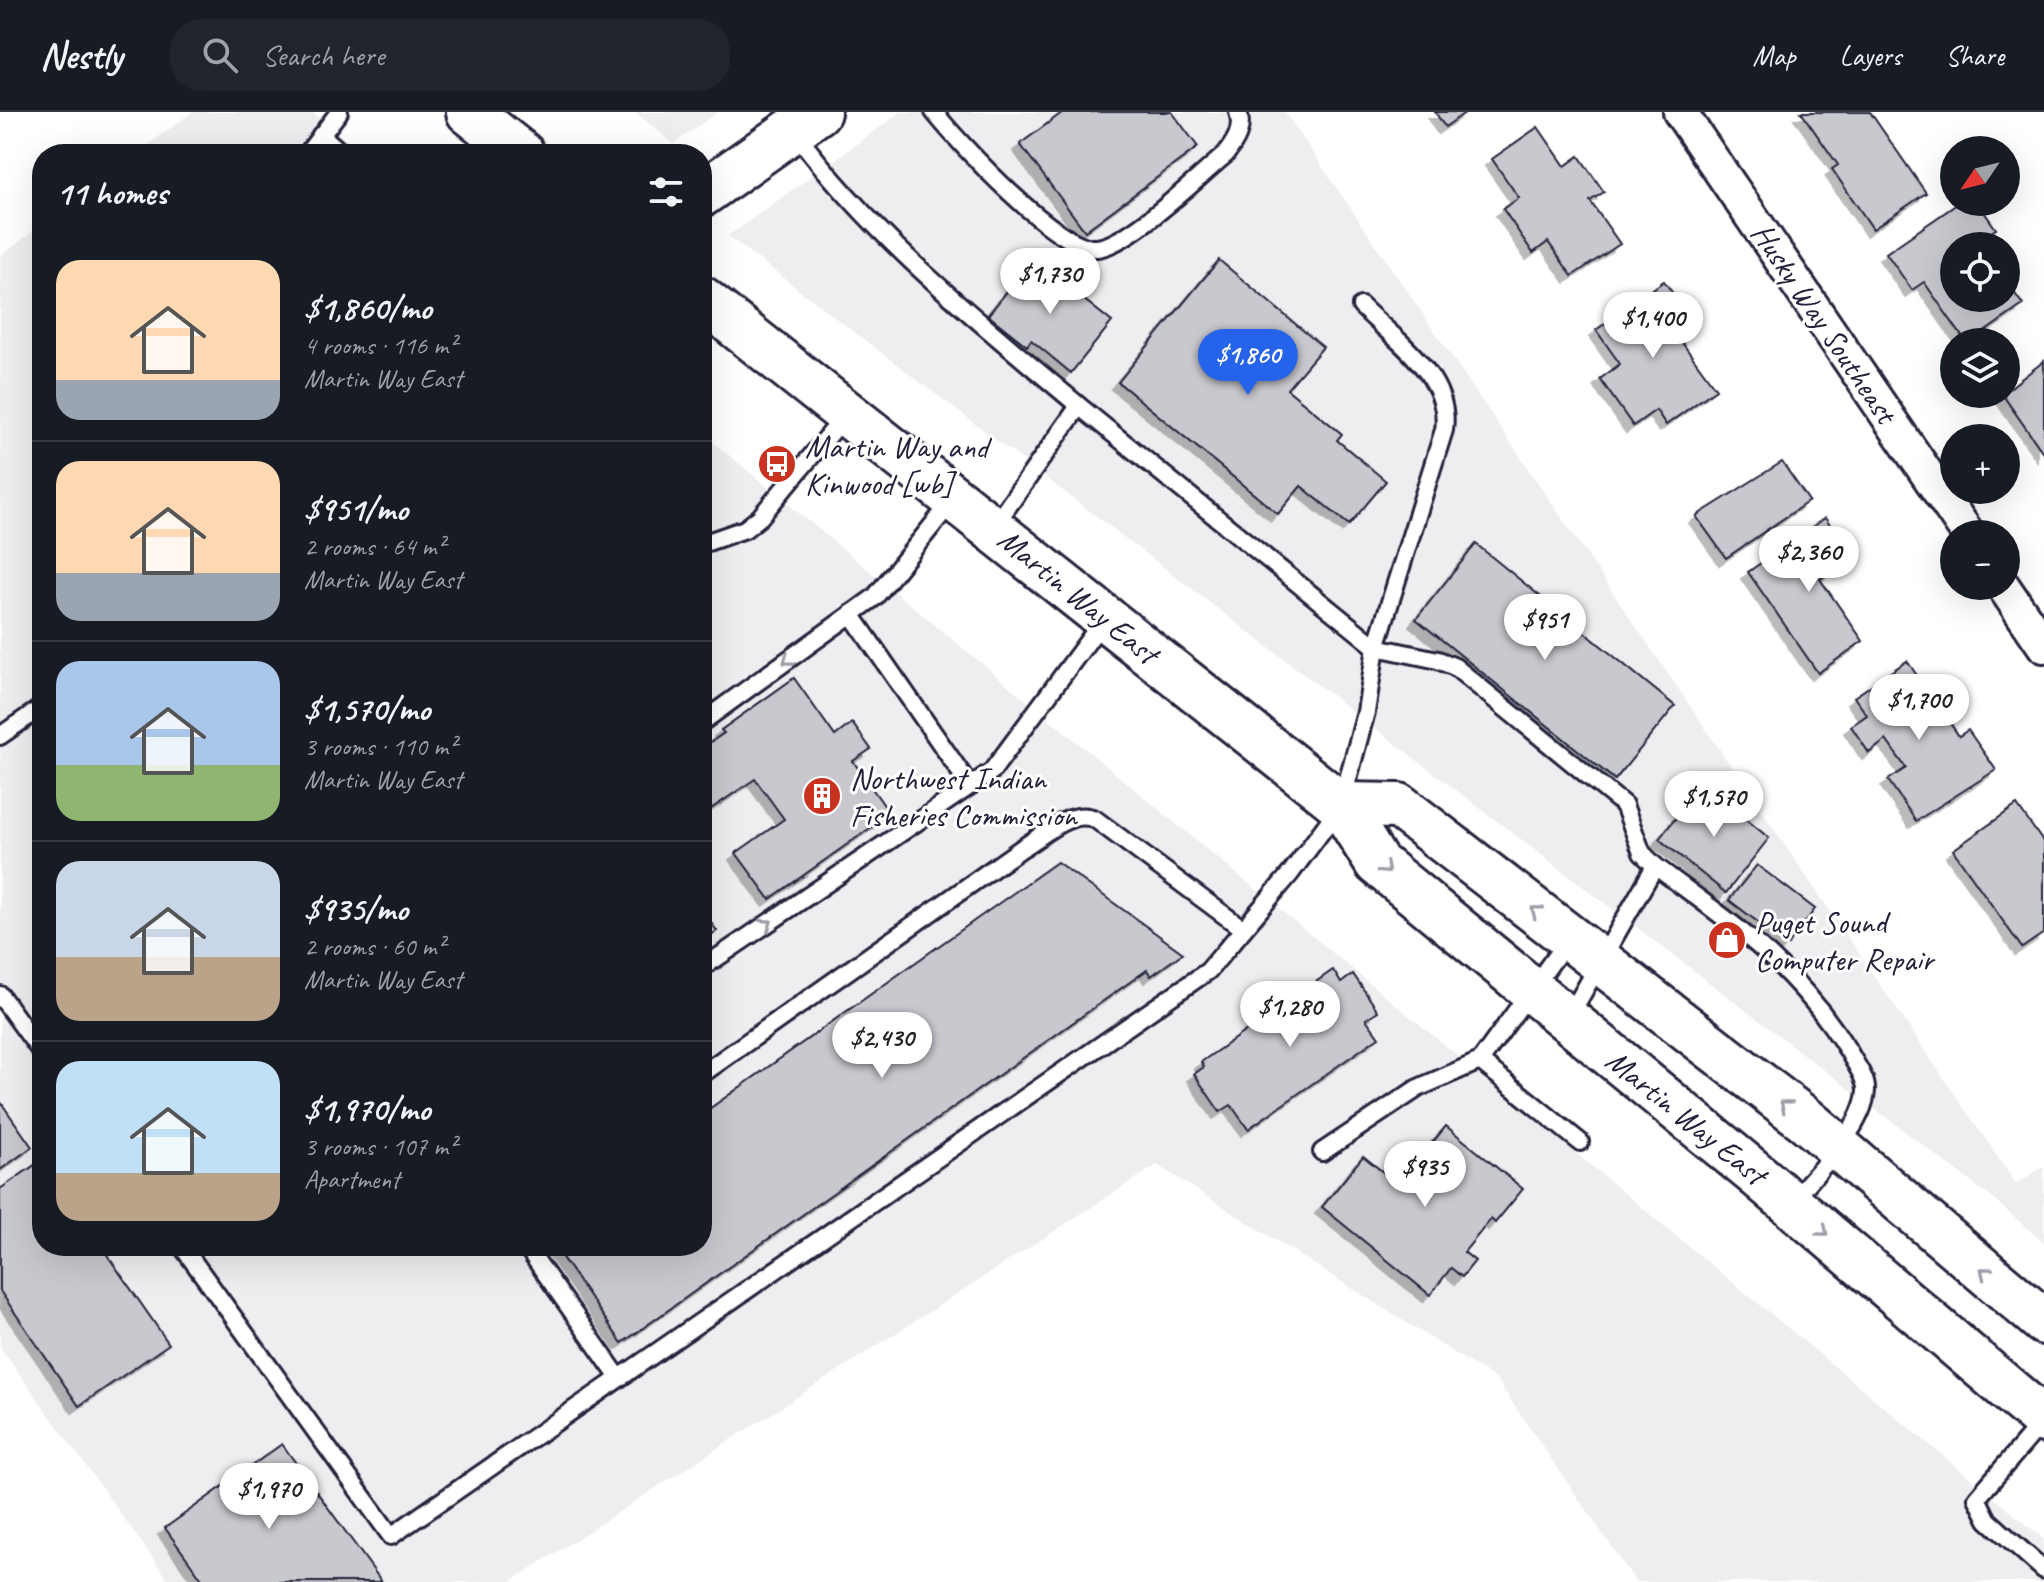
<!DOCTYPE html>
<meta charset="utf-8">
<style>
:root{--surface:#171b24;--page:#20242c;--text:#f1f3f6;--muted:#9ea1a6;--line:#363941;--accent:#2563eb}
body{margin:0;font-family:Caveat,sans-serif;background:var(--page);color:var(--text);height:100vh;display:flex;flex-direction:column;font-size:30px;white-space:nowrap}
*{box-sizing:border-box;margin:0}
p{font-size:26px;color:var(--muted)}
.icon{flex:none;width:44px;height:44px;fill:none;stroke:currentColor;stroke-width:2;stroke-linecap:round;stroke-linejoin:round}
.map{position:relative;flex:1;overflow:hidden}
.sheet{position:absolute;left:32px;top:32px;width:680px;height:1112px;display:flex;flex-direction:column;background:var(--surface);border-radius:32px;box-shadow:0 8px 32px #0002}
.sheet>*{flex:none}
.needle{width:52px;rotate:235deg}
.fabs{position:absolute;left:1940px;top:24px;display:grid;gap:16px}
.fabs a{display:grid;place-items:center;width:80px;height:80px;border-radius:50%;background:var(--surface);box-shadow:0 8px 32px #0002;font-size:40px}
.price{position:absolute;translate:-50% -68px;padding:0 18px;border-radius:28px;background:#fff;color:#222;font-size:26px;line-height:52px;filter:drop-shadow(0 2px 4px #0008)}
.price::after{content:'';position:absolute;left:50%;top:48px;width:24px;height:18px;margin-left:-12px;background:inherit;clip-path:polygon(0 0,100% 0,50% 100%)}
.price.selected{background:var(--accent);color:#fff}
ul{padding:0;list-style:none}
li{display:flex;align-items:center;gap:24px;height:200px;padding:0 24px}
li+li{border-top:2px solid var(--line)}
li span{display:grid;place-items:center;flex:none;width:224px;height:160px;border-radius:24px;color:#555}
li>.icon{margin-inline-start:auto}
span .icon{width:96px;height:96px;fill:#fffc;stroke-width:1}
li b{font-size:34px}
h2{display:flex;justify-content:space-between;align-items:center;height:96px;padding:0 24px;font-size:34px}
header{display:flex;align-items:center;gap:48px;box-sizing:border-box;height:112px;padding:0 40px;background:var(--surface);border-bottom:2px solid var(--line)}
header strong{font-size:38px}
nav{display:flex;gap:44px;margin-inline-start:auto;font-size:28px}
.search{width:560px;height:72px;background:var(--page);display:flex;align-items:center;gap:20px;box-sizing:border-box;padding:0 28px;border-radius:32px;color:var(--muted);font-size:30px}
.map>svg:first-child{display:block}
.built{fill:#eeeef1}
.building{fill:#c8c8cf;stroke:#22223b;stroke-width:2;filter:url(#shadow)}
.lines{fill:none;stroke-linecap:round;stroke-linejoin:round}
.lane-casing{stroke:#22223b;stroke-width:22}
.street-casing{stroke:#22223b;stroke-width:38}
.secondary-casing{stroke:#22223b;stroke-width:50}
.primary-casing{stroke:#22223b;stroke-width:50}
.lane{stroke:#fff;stroke-width:16}
.street{stroke:#fff;stroke-width:32}
.secondary{stroke:#fff;stroke-width:44}
.primary{stroke:#fff;stroke-width:44}
.oneway{stroke:#9c9ca7}
.labels{text-anchor:middle;dominant-baseline:central;stroke-width:6;stroke-linejoin:round;paint-order:stroke}
.street-label{font-size:32px;fill:#22223b;stroke:#fff}
.poi-label{font-size:32px;fill:#22223b;stroke:#fff;text-anchor:start}
</style>
<header>
<strong>Nestly</strong>
<div class="search"><svg class="icon" aria-label="search" viewBox="0 0 24 24"><circle cx="10" cy="10" r="6"/><path d="M15 15l6 6"/></svg>Search here</div>
<nav><a>Map</a><a>Layers</a><a>Share</a></nav>
</header>
<div class="map">
<svg width="2044" height="1470" viewBox="0 0 2044 1470">
<defs>
<filter id="shadow"><feDropShadow dx="-7" dy="7" stdDeviation="0" flood-color="#0004"/></filter>
</defs>
<rect width="100%" height="100%" fill="#fff"/>
<filter id="ink" filterUnits="userSpaceOnUse"><feTurbulence type="fractalNoise" baseFrequency=".0125" numOctaves="2"/><feDisplacementMap in="SourceGraphic" scale="16" xChannelSelector="R" yChannelSelector="G"/><feConvolveMatrix kernelMatrix="1 2 1 2 8 2 1 2 1" color-interpolation-filters="sRGB"/></filter>
<g filter="url(#ink)">
<!-- built -->
<g class="built">
<polygon points="192,0 312,0 363,42 136,42"/>
<polygon points="635,0 718,0 673,32"/>
<polygon points="901,0 1285,0 2016,1072 2044,1054 2044,1131 1991,1085 728,124"/>
<polygon points="42,113 42,1134 702,1134 702,321 2044,1427 2044,1470 1636,1470 1497,1268 1157,1053 510,1470 170,1470 0,1235 0,144"/>
</g>
<!-- building -->
<g class="building">
<polygon points="1063,0 1172,0 1198,35 1085,119 1020,32"/>
<polygon points="1435,0 1466,0 1445,15"/>
<polygon points="1801,0 1870,0 1926,81 1873,117 1832,57 1838,53"/>
<polygon points="1538,15 1565,54 1579,44 1604,80 1590,89 1620,132 1572,164 1548,130 1533,141 1503,97 1519,86 1492,47"/>
<polygon points="1960,90 1977,90 1996,117 1978,128 1982,134 1954,134 1954,186 2006,186 2006,169 2023,193 1970,230 1966,230 1924,170 1912,178 1886,141"/>
<polygon points="1033,147 1112,210 1071,261 1031,228 1027,234 988,203"/>
<polygon points="1219,148 1323,235 1287,277 1342,322 1337,328 1386,369 1349,413 1301,374 1278,402 1118,270"/>
<polygon points="1664,169 1689,204 1672,217 1716,277 1666,313 1656,298 1633,314 1600,267 1620,252 1596,218"/>
<polygon points="2044,249 2044,342 2002,282"/>
<polygon points="1782,350 1809,389 1726,446 1696,404"/>
<polygon points="1825,406 1853,445 1820,467 1863,529 1818,561 1748,460"/>
<polygon points="1476,432 1675,594 1615,668 1416,507"/>
<polygon points="1907,549 1959,624 1968,618 1996,658 1916,709 1888,668 1906,656 1886,628 1869,641 1851,614 1867,603 1854,585"/>
<polygon points="794,566 835,624 852,611 871,637 853,649 890,702 770,787 736,741 784,707 755,667 702,703 702,636 724,621 721,618"/>
<polygon points="1703,672 1769,726 1726,781 1659,727"/>
<polygon points="2017,693 2044,731 2044,821 2022,836 1953,738"/>
<polygon points="1057,750 1183,841 1151,864 1147,858 622,1231 554,1134 702,1134 702,1002"/>
<polygon points="1757,753 1815,797 1788,833 1729,788"/>
<polygon points="702,798 717,819 702,829"/>
<polygon points="1333,858 1341,871 1353,862 1378,899 1366,907 1379,925 1248,1017 1231,993 1220,1000 1194,962 1204,955 1201,950"/>
<polygon points="0,989 32,1035 0,1058"/>
<polygon points="1446,1014 1523,1077 1495,1111 1491,1107 1464,1140 1475,1149 1462,1165 1451,1156 1430,1183 1322,1095 1363,1044 1398,1072"/>
<polygon points="42,1048 42,1134 101,1134 169,1232 79,1294 0,1179 0,1077"/>
<polygon points="282,1332 382,1470 204,1470 165,1416"/>
</g>
<g class="lines">
<!-- lane casing -->
<g class="lane-casing">
<g id="lane">
<path d="M934 0C958 30 1059 140 1097 136 1129 133 1198 65 1225 43 1235 30 1244 17 1238 0"/>
<path d="M794 19C874 127 977 208 1079 294L994 414"/>
<polyline points="321,23 343,42"/>
<polyline points="307,42 339,0"/>
<polyline points="1079,294 1376,535 1438,548 1455,555 1624,693 1642,741 1655,754 1569,905"/>
<polyline points="702,432 745,417 760,405 846,303"/>
<polyline points="851,502 970,674"/>
<polyline points="702,610 875,485 952,389"/>
<polyline points="0,624 42,595"/>
<path d="M1655 754C1733 812 1797 855 1849 940 1855 952 1867 966 1866 979 1863 1017 1815 1062 1791 1090"/>
<polyline points="702,856 992,659 1105,506"/>
<polyline points="0,883 42,941"/>
<polyline points="1480,949 1580,1030"/>
<path d="M702 962 1022 736C1043 724 1071 696 1095 707L1243 817"/>
<polyline points="1322,1040 1418,976 1480,949 1569,826"/>
<path d="M182 1134 391 1424 1208 859 1290 762 1341 693 1366 600 1376 535 1444 318C1452 265 1394 227 1361 194"/>
<polyline points="526,1134 619,1266"/>
<polyline points="2044,1308 1977,1386 1988,1408 2044,1458"/>
</g>
</g>
<!-- street casing -->
<g class="street-casing">
<g id="street">
<polyline points="1680,0 1968,422"/>
<polyline points="2003,474 2044,534"/>
</g>
</g>
<!-- secondary casing -->
<g class="secondary-casing">
<polyline id="secondary" points="702,82 818,0"/>
</g>
<!-- primary casing -->
<g class="primary-casing">
<g id="primary">
<polyline points="469,0 522,42"/>
<polyline points="702,187 1341,693 1377,751 1756,1062 2044,1308"/>
<polyline points="1341,693 1399,694 1806,1008 2044,1210"/>
</g>
</g>
<!-- lane -->
<use href="#lane" class="lane"/>
<!-- street -->
<use href="#street" class="street"/>
<!-- secondary -->
<use href="#secondary" class="secondary"/>
<!-- primary -->
<use href="#primary" class="primary"/>
</g>
<!-- one-way arrows -->
<defs><path id="oneway-chevron" d="M-2-3.5L2.5 0L-2 3.5" fill="none" stroke-width="1.6" stroke-linecap="round" stroke-linejoin="round" transform="scale(2)"/></defs>
<g class="oneway">
<use href="#oneway-chevron" transform="translate(788 548) rotate(144)"/>
<use href="#oneway-chevron" transform="translate(1385 757) rotate(42)"/>
<use href="#oneway-chevron" transform="translate(1536 799) rotate(-142)"/>
<use href="#oneway-chevron" transform="translate(767 812) rotate(-34)"/>
<use href="#oneway-chevron" transform="translate(1785 993) rotate(-142)"/>
<use href="#oneway-chevron" transform="translate(1823 1119) rotate(40)"/>
<use href="#oneway-chevron" transform="translate(1985 1160) rotate(-140)"/>
</g>
</g>
<!-- icons -->
<defs>
<g id="bus-disc" transform="scale(2)"><circle r="9.5" fill="#c8321e" stroke="#fff"/><path d="M-5-6H5V4H4V6H2V4H-2V6H-4V4H-5ZM-3.5-4V0h7V-4ZM-3.5 1.2v1.5H-2V1.2ZM2 1.2v1.5H3.5V1.2Z" fill="#fff"/></g>
<g id="building-disc" transform="scale(2)"><circle r="9.5" fill="#c8321e" stroke="#fff"/><path d="M-4-6H4V6H1V3H-1V6H-4ZM-2.5-4.3h1.7v1.8h-1.7ZM.8-4.3h1.7v1.8H.8ZM-2.5-1h1.7V.8h-1.7ZM.8-1h1.7V.8H.8Z" fill="#fff"/></g>
<g id="shop-disc" transform="scale(2)"><circle r="9.5" fill="#c8321e" stroke="#fff"/><path d="M-5-2.5h2.3a2.7 3.5 0 0 1 5.4 0H5L5.5 6h-11ZM-1.5-2.5h3a1.5 2.3 0 0 0-3 0Z" fill="#fff"/></g>
</defs>
<g fill-rule="evenodd">
<use href="#bus-disc" x="777" y="352"/>
<use href="#building-disc" x="822" y="684"/>
<use href="#shop-disc" x="1727" y="828"/>
</g>
<g class="labels">
<!-- street labels -->
<g class="street-label">
<text transform="translate(1824 211) rotate(56)">Husky Way Southeast</text>
<text transform="translate(1078 484) rotate(39)">Martin Way East</text>
<text transform="translate(1686 1005) rotate(39)">Martin Way East</text>
</g>
<!-- poi labels -->
<g class="poi-label">
<text x="805" y="334">Martin Way and<tspan x="805" dy="37">Kinwood [wb]</tspan></text>
<text x="850" y="666">Northwest Indian<tspan x="850" dy="37">Fisheries Commission</tspan></text>
<text x="1755" y="810">Puget Sound<tspan x="1755" dy="37">Computer Repair</tspan></text>
</g>
</g>
</svg>
<div class="fabs">
<a><svg class="needle" viewBox="-14 -14 28 28"><path d="M0-13l5 13h-10z" fill="#e53935"/><path d="M0 13l5-13h-10z" fill="#9ea1a6"/></svg></a>
<a><svg class="icon" aria-label="locate" viewBox="0 0 24 24"><circle cx="12" cy="12" r="6"/><path d="M12 2v4M12 18v4M2 12h4M18 12h4"/></svg></a>
<a><svg class="icon" aria-label="layers" viewBox="0 0 24 24"><path d="M12 4l9 5-9 5-9-5zM3 14l9 5 9-5"/></svg></a>
<a>+</a>
<a>−</a>
</div>
<b class="price" style="left:1050px;top:204px">$1,730</b>
<b class="price" style="left:1653px;top:248px">$1,400</b>
<b class="price selected" style="left:1248px;top:285px">$1,860</b>
<b class="price" style="left:1809px;top:482px">$2,360</b>
<b class="price" style="left:1545px;top:550px">$951</b>
<b class="price" style="left:1919px;top:630px">$1,700</b>
<b class="price" style="left:1714px;top:727px">$1,570</b>
<b class="price" style="left:1290px;top:937px">$1,280</b>
<b class="price" style="left:882px;top:968px">$2,430</b>
<b class="price" style="left:1425px;top:1097px">$935</b>
<b class="price" style="left:269px;top:1419px">$1,970</b>
<section class="sheet">
<h2>11 homes<svg class="icon" aria-label="filters" viewBox="0 0 24 24"><path d="M4 7h16M4 17h16"/><circle cx="9" cy="7" r="2"/><circle cx="15" cy="17" r="2"/></svg></h2>
<ul>
<li><span style="background:linear-gradient(#ffd9b3 75%,#9aa5b1 0)"><svg class="icon" aria-label="home" viewBox="0 0 24 24"><path d="M3 11l9-7 9 7M6 9v11h12V9"/></svg></span><div><b>$1,860/mo</b><p>4 rooms · 116 m²</p><p>Martin Way East</p></div></li>
<li><span style="background:linear-gradient(#ffd9b3 70%,#9aa5b1 0)"><svg class="icon" aria-label="home" viewBox="0 0 24 24"><path d="M3 11l9-7 9 7M6 9v11h12V9"/></svg></span><div><b>$951/mo</b><p>2 rooms · 64 m²</p><p>Martin Way East</p></div></li>
<li><span style="background:linear-gradient(#a9c7e8 65%,#8fb573 0)"><svg class="icon" aria-label="home" viewBox="0 0 24 24"><path d="M3 11l9-7 9 7M6 9v11h12V9"/></svg></span><div><b>$1,570/mo</b><p>3 rooms · 110 m²</p><p>Martin Way East</p></div></li>
<li><span style="background:linear-gradient(#c9d6e8 60%,#b9a48a 0)"><svg class="icon" aria-label="home" viewBox="0 0 24 24"><path d="M3 11l9-7 9 7M6 9v11h12V9"/></svg></span><div><b>$935/mo</b><p>2 rooms · 60 m²</p><p>Martin Way East</p></div></li>
<li><span style="background:linear-gradient(#bfe0f5 70%,#b9a48a 0)"><svg class="icon" aria-label="home" viewBox="0 0 24 24"><path d="M3 11l9-7 9 7M6 9v11h12V9"/></svg></span><div><b>$1,970/mo</b><p>3 rooms · 107 m²</p><p>Apartment</p></div></li>
</ul>
</section>
</div>
